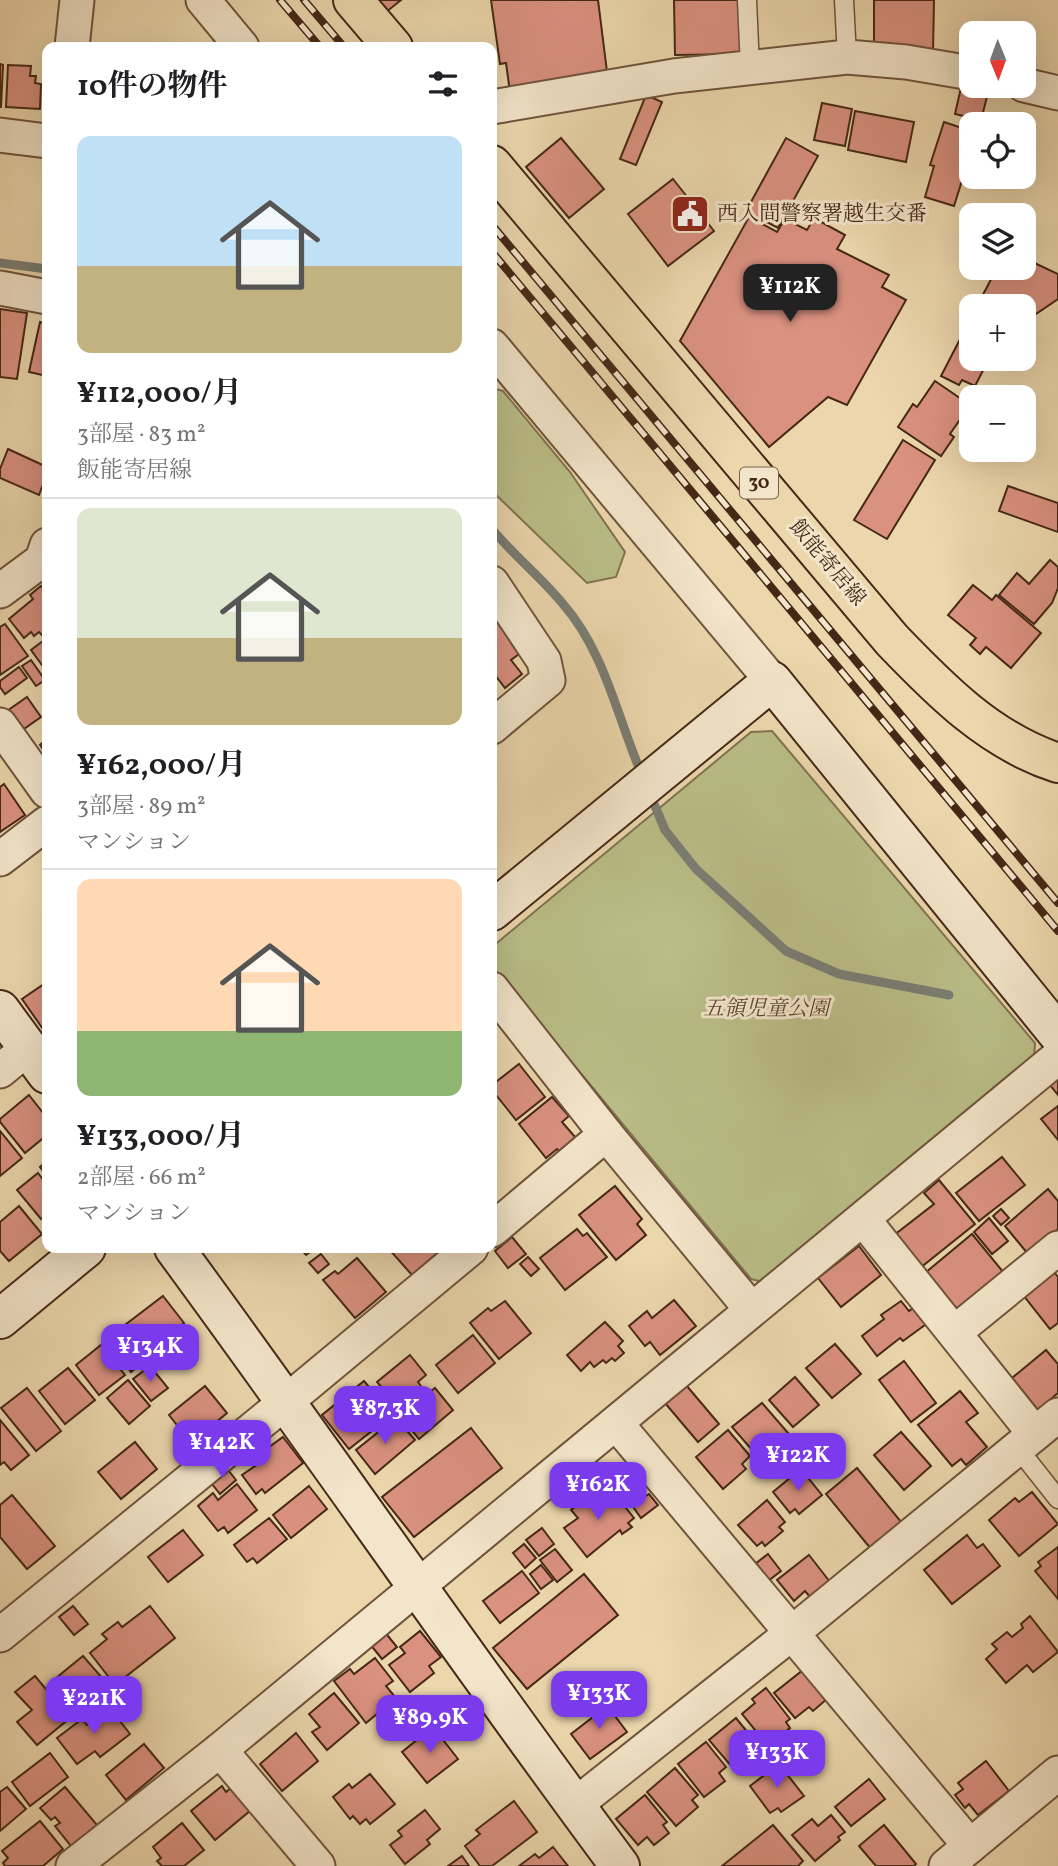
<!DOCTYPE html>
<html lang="ja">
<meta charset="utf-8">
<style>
:root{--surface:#fff;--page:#f6f6f6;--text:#202124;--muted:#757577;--line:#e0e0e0;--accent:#7c3aed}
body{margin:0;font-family:Vollkorn,"Noto Serif JP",serif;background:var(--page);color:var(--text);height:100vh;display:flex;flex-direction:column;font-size:26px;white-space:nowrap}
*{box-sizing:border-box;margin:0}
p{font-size:23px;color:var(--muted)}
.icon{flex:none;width:38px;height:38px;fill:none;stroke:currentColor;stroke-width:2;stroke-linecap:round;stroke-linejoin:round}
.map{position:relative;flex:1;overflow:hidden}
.side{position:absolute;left:42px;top:42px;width:455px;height:1211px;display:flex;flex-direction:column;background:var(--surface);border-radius:14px;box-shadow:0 7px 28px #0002}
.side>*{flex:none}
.needle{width:46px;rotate:179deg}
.buttons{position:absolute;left:959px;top:21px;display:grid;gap:14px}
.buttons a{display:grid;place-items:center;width:77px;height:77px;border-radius:14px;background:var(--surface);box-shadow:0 7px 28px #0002;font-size:35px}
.price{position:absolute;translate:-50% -60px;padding:0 16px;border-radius:14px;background:var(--accent);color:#fff;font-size:23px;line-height:46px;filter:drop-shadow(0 2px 4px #0008)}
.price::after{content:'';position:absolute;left:50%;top:42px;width:21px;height:16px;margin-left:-10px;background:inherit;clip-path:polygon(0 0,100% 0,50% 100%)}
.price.selected{background:#222;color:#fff}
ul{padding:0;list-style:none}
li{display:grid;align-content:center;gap:14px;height:371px;padding:0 35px}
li+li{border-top:2px solid var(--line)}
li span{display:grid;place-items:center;height:217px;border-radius:14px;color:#555}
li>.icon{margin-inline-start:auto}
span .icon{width:126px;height:126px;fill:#fffc;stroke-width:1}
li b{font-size:30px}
h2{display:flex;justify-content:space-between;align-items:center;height:84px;padding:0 35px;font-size:30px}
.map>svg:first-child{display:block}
.green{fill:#babe88;stroke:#80734f;stroke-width:2}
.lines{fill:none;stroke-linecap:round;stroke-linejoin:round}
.stream{stroke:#7a7e75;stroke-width:9}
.building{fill:#da9180;stroke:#462816;stroke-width:2}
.lane-casing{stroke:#70543c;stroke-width:21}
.street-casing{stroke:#70543c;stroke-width:37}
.secondary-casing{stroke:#462816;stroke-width:42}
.primary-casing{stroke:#462816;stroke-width:42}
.lane{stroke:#f3e5ca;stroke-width:18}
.street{stroke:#f3e5ca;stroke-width:33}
.secondary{stroke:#f3e5ca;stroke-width:38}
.primary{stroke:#ecd7ad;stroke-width:38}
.rail-casing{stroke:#462816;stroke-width:8}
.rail{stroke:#f3e5ca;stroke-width:5;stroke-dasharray:16;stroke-linecap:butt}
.labels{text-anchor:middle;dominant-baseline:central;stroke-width:6;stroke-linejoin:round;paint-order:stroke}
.shield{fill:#f3e5ca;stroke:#7a614c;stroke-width:2}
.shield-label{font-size:19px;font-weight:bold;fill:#462816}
.poi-label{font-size:21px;fill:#462816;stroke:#f3e5ca;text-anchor:start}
.street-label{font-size:21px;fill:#462816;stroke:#f3e5ca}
.park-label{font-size:21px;font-style:italic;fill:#5d462d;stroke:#f3e5ca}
</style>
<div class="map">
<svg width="1058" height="1866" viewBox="0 0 1058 1866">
<rect width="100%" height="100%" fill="#ecd7ad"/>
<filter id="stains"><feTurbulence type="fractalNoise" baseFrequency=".00286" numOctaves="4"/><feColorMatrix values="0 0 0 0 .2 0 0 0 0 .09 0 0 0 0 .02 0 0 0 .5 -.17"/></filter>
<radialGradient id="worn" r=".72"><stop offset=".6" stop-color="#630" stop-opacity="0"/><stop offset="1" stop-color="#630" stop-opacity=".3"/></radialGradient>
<!-- green -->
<g class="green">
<polygon points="492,388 503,391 570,472 625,552 616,577 587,583 492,491"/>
<polygon points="772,731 1035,1043 1034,1058 763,1282 751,1279 492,966 492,947 751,732"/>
</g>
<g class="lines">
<!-- stream -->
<g class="stream">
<polyline points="0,263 47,269"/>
<path d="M492 529C514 556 541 577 563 604 605 652 617 717 642 775"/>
<polyline points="650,794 665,830 696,869 786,951 839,974 949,995"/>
</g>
</g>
<!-- building -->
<g class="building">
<polygon points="373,0 401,0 385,13"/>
<polygon points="491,0 598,0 608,80 510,92 506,63 500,64"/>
<polygon points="674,0 740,0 741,54 675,55"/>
<polygon points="874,0 934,0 933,52 874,51"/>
<polygon points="0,64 3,65 1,107 0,107"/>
<polygon points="8,65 31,66 30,76 36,76 35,83 41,84 40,109 6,107"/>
<polygon points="962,83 989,89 981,120 955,114"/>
<polygon points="646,95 662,102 636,165 620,159"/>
<polygon points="822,103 852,109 845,146 814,140"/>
<polygon points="855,111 914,122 906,162 848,150"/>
<polygon points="944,122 971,131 971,152 954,206 925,197 934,166 930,165"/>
<polygon points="561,138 604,189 569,218 526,167"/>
<polygon points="786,138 818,156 778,228 746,211"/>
<polygon points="673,179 714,231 668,266 628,214"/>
<polygon points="749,217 777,232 785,219 807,230 814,218 845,235 837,249 889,275 882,287 906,300 847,405 828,397 769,447 680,341"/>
<polygon points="1024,258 1058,274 1058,299 1024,322 1024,306 977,306 997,268 1024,268"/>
<polygon points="0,309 27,313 17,379 0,377"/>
<polygon points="971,318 971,359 989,359 975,386 962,380 959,385 941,376"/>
<polygon points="40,322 47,324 47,376 29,372"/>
<polygon points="935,381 970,405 950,434 954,437 941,456 898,427 913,404 917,407"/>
<polygon points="903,440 935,460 887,539 854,520"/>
<polygon points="8,449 47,467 47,489 42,487 39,495 0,478 0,469"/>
<polygon points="1008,486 1058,503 1058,532 999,511"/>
<polygon points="1050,560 1058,567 1058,588 1052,603 1034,624 999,595 1017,573 1029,584"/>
<polygon points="973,585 992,600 996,595 1041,633 1011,668 986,647 980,654 970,645 976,638 948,615"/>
<polygon points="41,586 47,593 47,632 43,636 39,632 34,636 31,632 24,638 9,619 33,599 30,595"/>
<polygon points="492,610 516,640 511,643 519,654 511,660 522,674 505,688 492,671"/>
<polygon points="5,624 28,656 0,675 0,627"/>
<polygon points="47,638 47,672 31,650"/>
<polygon points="31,660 45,680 36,686 22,666"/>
<polygon points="19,667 27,678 5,694 0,687 0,681"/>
<polygon points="27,697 41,717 21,731 7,711"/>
<polygon points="47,739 47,755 40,745"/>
<polygon points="4,784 25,815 0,832 0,787"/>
<polygon points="47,982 47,1031 45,1032 22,999"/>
<polygon points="519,1064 545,1097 516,1120 492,1090 492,1085"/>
<polygon points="1058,1077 1058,1095 1049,1084"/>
<polygon points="29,1095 47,1118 47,1135 25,1153 0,1122 0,1119"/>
<polygon points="552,1097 569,1116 562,1122 576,1138 559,1151 557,1149 546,1158 519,1124"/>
<polygon points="1058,1106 1058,1140 1041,1119"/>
<polygon points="0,1131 22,1158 0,1176"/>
<polygon points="1002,1157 1025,1185 979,1221 956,1193"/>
<polygon points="47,1161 47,1177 40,1167"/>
<polygon points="38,1173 47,1185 47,1214 41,1219 17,1190"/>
<polygon points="939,1180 975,1224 920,1268 893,1236 934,1204 924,1193"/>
<polygon points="615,1186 642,1219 637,1224 646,1235 616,1260 579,1215"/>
<polygon points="1048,1189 1058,1201 1058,1229 1028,1254 1005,1226"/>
<polygon points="19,1206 42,1234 9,1261 0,1251 0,1222"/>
<polygon points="1001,1209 1009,1218 1001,1225 993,1216"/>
<polygon points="989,1218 1008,1241 992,1254 974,1232"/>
<polygon points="577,1229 583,1236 587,1233 607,1257 565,1290 540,1258"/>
<polygon points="972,1234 1004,1273 957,1311 925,1273"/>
<polygon points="512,1237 526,1254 508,1268 495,1251"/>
<polygon points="859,1246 881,1275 841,1307 818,1278"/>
<polygon points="300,1248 316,1248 306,1255"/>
<polygon points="388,1248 443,1248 412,1275"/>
<polygon points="321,1254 329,1264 318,1273 309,1263"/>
<polygon points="528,1257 539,1269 531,1276 520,1264"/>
<polygon points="357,1258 386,1292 355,1318 323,1280 335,1271 338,1274"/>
<polygon points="1054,1272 1058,1277 1058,1323 1050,1329 1020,1291"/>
<polygon points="163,1296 184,1323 142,1356 121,1328"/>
<polygon points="674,1300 696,1326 660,1355 650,1342 645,1346 629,1326 647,1311 652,1318"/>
<polygon points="505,1301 531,1333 499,1359 470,1323 488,1308 491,1311"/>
<polygon points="901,1301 909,1311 917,1305 929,1322 903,1341 900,1338 877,1356 862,1336 884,1319 881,1315"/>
<polygon points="605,1322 623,1341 618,1346 624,1353 615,1361 612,1358 606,1363 603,1360 594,1367 590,1362 581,1371 567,1355"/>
<polygon points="473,1335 495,1363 458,1393 436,1365"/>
<polygon points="835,1344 861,1374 832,1398 806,1368"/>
<polygon points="101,1345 125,1375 99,1395 76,1365"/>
<polygon points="128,1347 141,1364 131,1372 118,1356"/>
<polygon points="1046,1350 1058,1364 1058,1393 1038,1410 1012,1378"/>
<polygon points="410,1355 426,1375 418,1382 421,1386 397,1406 377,1382"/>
<polygon points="904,1361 936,1403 911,1422 879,1380"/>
<polygon points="150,1366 168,1388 151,1401 133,1379"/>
<polygon points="68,1368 95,1400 65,1424 39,1391"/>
<polygon points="795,1377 819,1405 793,1427 769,1400"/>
<polygon points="128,1380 150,1406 129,1424 107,1398"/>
<polygon points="364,1381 392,1415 349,1449 322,1415"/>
<polygon points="686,1385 719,1424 698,1442 665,1403"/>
<polygon points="205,1386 227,1413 191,1443 169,1415"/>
<polygon points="27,1388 61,1431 36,1451 1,1408"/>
<polygon points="435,1388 453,1410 419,1439 400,1416"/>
<polygon points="960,1391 978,1413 966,1422 987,1447 966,1465 961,1459 952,1466 918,1425"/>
<polygon points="762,1403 788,1433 759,1458 732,1427"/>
<polygon points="396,1418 415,1440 375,1474 356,1450"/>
<polygon points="0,1420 29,1455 11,1470 4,1462 0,1465"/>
<polygon points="471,1428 502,1468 414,1537 382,1497"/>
<polygon points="728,1430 750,1456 742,1464 746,1469 723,1489 696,1457"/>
<polygon points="901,1432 931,1466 904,1490 874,1455"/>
<polygon points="283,1437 303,1463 265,1493 262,1489 256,1494 242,1475 255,1466 250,1461"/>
<polygon points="135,1442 157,1469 121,1499 98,1472"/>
<polygon points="225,1466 236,1480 220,1494 208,1479"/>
<polygon points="857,1468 902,1523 871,1549 826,1494"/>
<polygon points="801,1469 822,1495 799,1514 795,1509 790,1513 773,1492"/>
<polygon points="237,1484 257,1510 228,1533 224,1527 218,1531 198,1506 213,1493 218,1500"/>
<polygon points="309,1486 327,1509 291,1538 273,1515"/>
<polygon points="610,1488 634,1518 628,1523 632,1527 622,1534 620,1530 587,1557 564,1528 578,1518 571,1510 589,1496 593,1502"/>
<polygon points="642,1491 646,1496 649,1494 658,1505 641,1518 629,1501"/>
<polygon points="1032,1492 1058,1524 1019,1556 989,1520 1015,1498 1019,1502"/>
<polygon points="12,1495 55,1546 27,1569 0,1537 0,1505"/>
<polygon points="767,1500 785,1522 779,1527 783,1531 765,1546 762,1542 757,1546 738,1525"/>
<polygon points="269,1518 287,1539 257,1563 253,1558 247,1562 234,1545"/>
<polygon points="542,1528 554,1544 539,1556 526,1540"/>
<polygon points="183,1530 203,1555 168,1582 148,1557"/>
<polygon points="967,1535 977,1548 983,1544 1000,1566 952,1604 924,1570"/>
<polygon points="524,1544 536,1558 525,1568 513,1553"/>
<polygon points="1058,1547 1058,1599 1035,1571 1041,1566 1038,1562"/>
<polygon points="555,1549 572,1570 557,1582 540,1560"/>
<polygon points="768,1554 781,1571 768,1581 755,1564"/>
<polygon points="809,1555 830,1582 810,1597 805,1591 794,1601 777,1580"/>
<polygon points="541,1565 553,1580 541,1589 530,1574"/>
<polygon points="522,1571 539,1593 500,1623 483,1601"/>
<polygon points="584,1574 618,1615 527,1689 493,1648"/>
<polygon points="73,1606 88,1624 74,1635 59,1617"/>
<polygon points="150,1606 175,1638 115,1685 90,1653 107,1639 102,1634 118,1622 122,1627"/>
<polygon points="1030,1616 1058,1652 1033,1672 1027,1665 1006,1683 986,1659 997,1649 992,1644 1007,1632 1012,1637 1023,1628 1021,1624"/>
<polygon points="384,1631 397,1647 382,1659 369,1643"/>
<polygon points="420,1631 441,1657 429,1666 434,1673 410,1692 389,1665 405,1653 400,1647"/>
<polygon points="83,1656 109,1686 76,1714 50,1683"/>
<polygon points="375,1658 393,1681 386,1686 396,1698 366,1723 334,1681 350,1669 354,1674"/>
<polygon points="803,1670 827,1699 813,1711 809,1707 795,1718 774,1693"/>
<polygon points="35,1676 70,1718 37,1745 17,1722 32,1710 15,1692"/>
<polygon points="766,1688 790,1719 786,1722 790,1728 768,1746 742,1714 755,1703 752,1699"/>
<polygon points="334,1693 359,1723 327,1750 312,1732 320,1727 309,1714"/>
<polygon points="603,1700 627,1732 590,1759 571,1734 593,1717 589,1711"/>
<polygon points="110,1708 130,1734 100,1757 95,1751 77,1764 57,1738 82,1719 87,1725"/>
<polygon points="736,1718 757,1744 751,1749 758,1758 738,1774 709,1740"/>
<polygon points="433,1727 458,1759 427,1783 402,1752"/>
<polygon points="296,1733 318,1761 282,1791 260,1764"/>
<polygon points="706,1742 726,1767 719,1773 725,1781 704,1797 678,1764"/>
<polygon points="144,1744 164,1768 126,1800 106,1775"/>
<polygon points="50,1753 68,1777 30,1806 12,1782"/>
<polygon points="986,1761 1009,1791 978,1815 969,1804 965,1808 955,1795 963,1789 958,1783"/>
<polygon points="779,1764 804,1796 781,1812 778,1808 770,1813 750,1786"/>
<polygon points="675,1768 698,1795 692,1800 698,1807 676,1826 647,1792"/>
<polygon points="370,1774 395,1804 370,1824 366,1819 360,1824 353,1816 350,1819 333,1797 349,1784 352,1788"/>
<polygon points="869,1779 885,1799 851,1826 835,1807"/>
<polygon points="222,1786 226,1792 232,1787 251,1810 215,1840 191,1811"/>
<polygon points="7,1787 26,1809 0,1831 0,1792"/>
<polygon points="65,1787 97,1825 71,1846 55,1826 60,1823 55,1817 51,1820 40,1808"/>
<polygon points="645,1795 667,1822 663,1825 669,1833 654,1845 647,1837 638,1845 616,1819"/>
<polygon points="514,1801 537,1832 492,1866 480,1866 465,1846 480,1834 476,1830"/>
<polygon points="425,1810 440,1829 427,1840 430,1844 405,1864 390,1845 402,1836 398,1831"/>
<polygon points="831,1815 845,1832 838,1837 840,1840 815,1861 792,1835 812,1819 818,1826"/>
<polygon points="40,1821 63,1849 43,1866 5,1866 3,1863 8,1858 2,1851"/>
<polygon points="182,1823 204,1850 184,1866 162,1866 157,1861 161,1858 153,1847"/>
<polygon points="773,1825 803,1861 798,1866 722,1866"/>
<polygon points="884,1825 916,1864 914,1866 876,1866 859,1846"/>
<polygon points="553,1847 568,1866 519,1866 535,1854 539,1858"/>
<polygon points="462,1856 469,1866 448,1866"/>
</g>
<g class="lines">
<!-- lane casing -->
<g class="lane-casing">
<g id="lane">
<polyline points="747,0 750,68"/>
<polyline points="844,0 847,57"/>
<polyline points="1017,1447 1058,1499"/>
</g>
</g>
<!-- street casing -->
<g class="street-casing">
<g id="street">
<polyline points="203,0 242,47"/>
<polyline points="72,47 77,0"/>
<polyline points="1024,85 1058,93"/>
<polyline points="492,107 674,76 847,57 906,62 971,73"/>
<polyline points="0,135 47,141"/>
<polyline points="0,288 47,297"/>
<polyline points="492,346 772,681"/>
<polyline points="492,583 544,661 548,680 492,727"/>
<polyline points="0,591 42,560 47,545"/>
<polyline points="0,725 47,791"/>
<polyline points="0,859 47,823"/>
<polyline points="492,989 606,1134 751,1309"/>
<polyline points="0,1071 28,1048"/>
<polyline points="863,1219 1034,1433"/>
<polyline points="492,1230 606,1134"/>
<polyline points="955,1332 1058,1248"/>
<polyline points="616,1423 970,1846"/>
<polyline points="0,1635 287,1401 471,1248"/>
<polyline points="220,1750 318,1866"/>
<polyline points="575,1805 792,1633 1058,1415"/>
<polyline points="73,1866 220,1750 1058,1057"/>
<polyline points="946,1866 1058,1773"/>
</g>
</g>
<!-- secondary casing -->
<g class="secondary-casing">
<g id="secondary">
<polyline points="492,911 772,681 1058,1034"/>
<polyline points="0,1010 47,1074"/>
<path d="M174 1248C324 1452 468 1662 620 1866"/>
<polyline points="0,1319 86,1248"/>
</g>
</g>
<!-- primary casing -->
<g class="primary-casing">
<g id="primary">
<polyline points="353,0 393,47"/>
<path d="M492 165 892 640C940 690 990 741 1058 763"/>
</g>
</g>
<!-- lane -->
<use href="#lane" class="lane"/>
<!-- street -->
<use href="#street" class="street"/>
<!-- secondary -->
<use href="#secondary" class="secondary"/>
<!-- primary -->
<use href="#primary" class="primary"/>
<!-- rail casing -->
<g class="rail-casing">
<g id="rail">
<polyline points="280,0 320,47"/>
<polyline points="304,0 344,47"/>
<polyline points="492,225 1058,903"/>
<polyline points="492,252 1058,931"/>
</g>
</g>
<!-- rail -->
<use href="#rail" class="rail"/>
</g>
<!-- icons -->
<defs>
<g id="civic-square" transform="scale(2.0125)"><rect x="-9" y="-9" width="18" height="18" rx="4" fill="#8f2418" stroke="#f3e5ca"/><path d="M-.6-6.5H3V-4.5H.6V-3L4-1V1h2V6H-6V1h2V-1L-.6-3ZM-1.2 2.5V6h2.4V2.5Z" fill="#fff"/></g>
</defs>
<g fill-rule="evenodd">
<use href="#civic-square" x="690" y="214"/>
</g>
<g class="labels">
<!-- shield labels -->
<rect class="shield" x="740" y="467.5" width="38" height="31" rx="5"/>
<g class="shield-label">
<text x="759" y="483">30</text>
</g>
<!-- poi labels -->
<g class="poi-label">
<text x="717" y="214">西入間警察署越生交番</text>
</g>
<!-- street labels -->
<g class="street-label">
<text transform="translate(827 563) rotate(50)">飯能寄居線</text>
</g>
<!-- park labels -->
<g class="park-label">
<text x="766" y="1009">五領児童公園</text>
</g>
</g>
<rect width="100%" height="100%" filter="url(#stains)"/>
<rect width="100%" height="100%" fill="url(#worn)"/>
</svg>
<div class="buttons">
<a><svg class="needle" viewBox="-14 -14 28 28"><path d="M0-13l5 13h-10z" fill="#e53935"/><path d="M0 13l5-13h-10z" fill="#757577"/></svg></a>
<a><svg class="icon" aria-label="locate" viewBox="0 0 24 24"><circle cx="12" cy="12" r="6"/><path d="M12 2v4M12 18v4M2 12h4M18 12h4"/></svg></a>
<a><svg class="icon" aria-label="layers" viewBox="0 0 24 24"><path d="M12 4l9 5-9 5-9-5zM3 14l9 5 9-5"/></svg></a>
<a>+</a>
<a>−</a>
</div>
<b class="price selected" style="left:790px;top:324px">¥112K</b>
<b class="price" style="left:150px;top:1384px">¥134K</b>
<b class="price" style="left:385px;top:1446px">¥87.3K</b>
<b class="price" style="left:222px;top:1480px">¥142K</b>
<b class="price" style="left:798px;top:1493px">¥122K</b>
<b class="price" style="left:598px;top:1522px">¥162K</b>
<b class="price" style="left:599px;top:1731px">¥133K</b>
<b class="price" style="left:94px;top:1736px">¥221K</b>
<b class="price" style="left:430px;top:1755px">¥89.9K</b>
<b class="price" style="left:777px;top:1790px">¥133K</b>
<section class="side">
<h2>10件の物件<svg class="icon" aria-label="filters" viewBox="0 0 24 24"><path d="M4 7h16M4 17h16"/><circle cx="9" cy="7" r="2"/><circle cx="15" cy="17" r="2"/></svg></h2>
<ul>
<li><span style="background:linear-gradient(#bfe0f5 60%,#c2b280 0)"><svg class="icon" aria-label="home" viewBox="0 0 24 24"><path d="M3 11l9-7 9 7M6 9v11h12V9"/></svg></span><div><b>¥112,000/月</b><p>3部屋 · 83 m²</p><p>飯能寄居線</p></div></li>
<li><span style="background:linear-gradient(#dfe7d0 60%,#c2b280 0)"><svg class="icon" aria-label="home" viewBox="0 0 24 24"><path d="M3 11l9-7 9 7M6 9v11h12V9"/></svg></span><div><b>¥162,000/月</b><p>3部屋 · 89 m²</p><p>マンション</p></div></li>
<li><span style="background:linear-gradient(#ffd9b3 70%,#8fb573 0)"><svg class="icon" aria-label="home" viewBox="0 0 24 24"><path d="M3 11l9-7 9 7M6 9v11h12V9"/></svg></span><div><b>¥133,000/月</b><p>2部屋 · 66 m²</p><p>マンション</p></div></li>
</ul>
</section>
</div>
